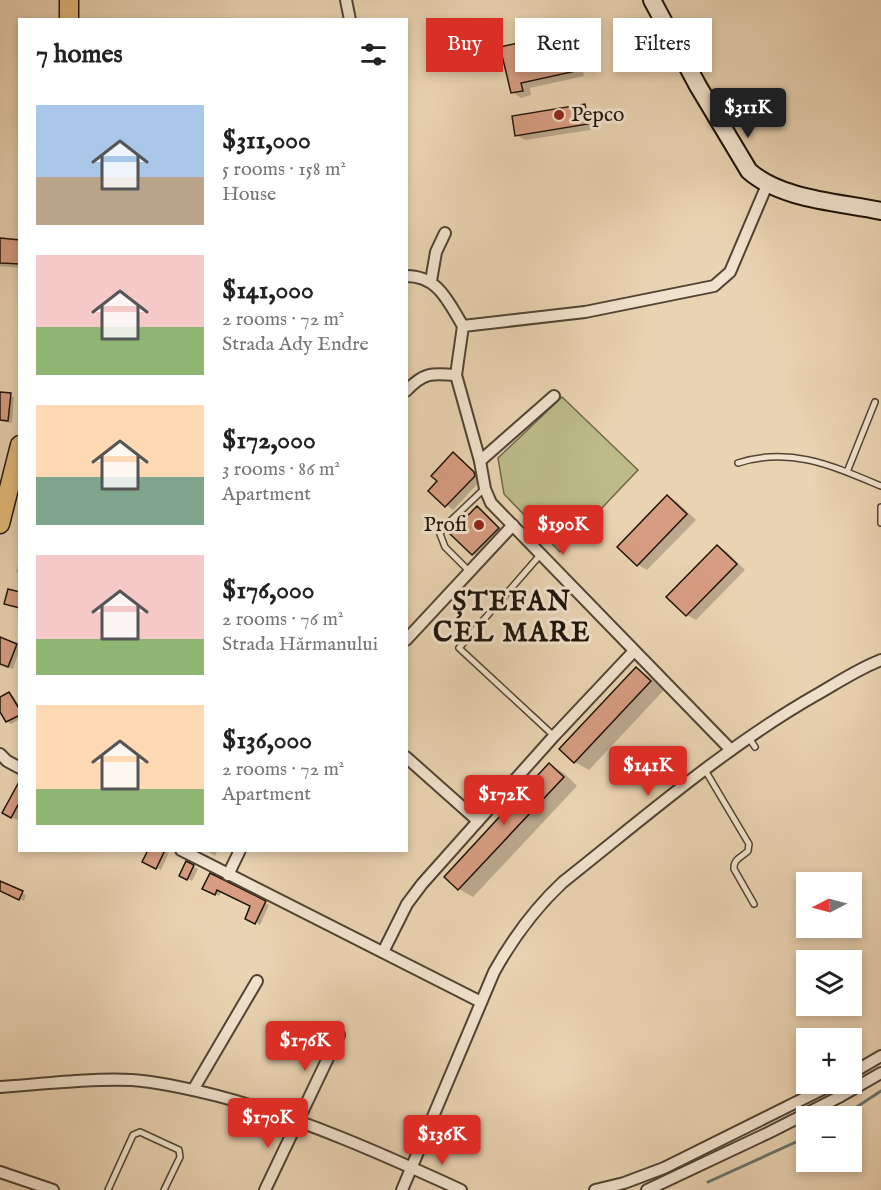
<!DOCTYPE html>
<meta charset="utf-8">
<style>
:root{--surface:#fff;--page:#f6f6f6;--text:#222;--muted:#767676;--accent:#d93025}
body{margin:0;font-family:"IM FELL English",serif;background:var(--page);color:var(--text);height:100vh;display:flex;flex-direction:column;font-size:22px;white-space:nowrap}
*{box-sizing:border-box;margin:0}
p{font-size:20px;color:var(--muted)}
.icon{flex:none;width:33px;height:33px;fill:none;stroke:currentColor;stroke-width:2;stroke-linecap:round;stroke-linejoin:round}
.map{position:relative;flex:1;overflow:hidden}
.panel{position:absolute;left:18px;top:18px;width:390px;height:834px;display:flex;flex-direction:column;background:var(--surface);border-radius:0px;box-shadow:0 3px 9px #0003}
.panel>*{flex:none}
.top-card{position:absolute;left:426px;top:18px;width:364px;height:54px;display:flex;gap:12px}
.needle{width:39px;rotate:264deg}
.fabs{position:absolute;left:796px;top:872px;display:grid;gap:12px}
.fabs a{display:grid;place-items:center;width:66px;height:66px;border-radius:0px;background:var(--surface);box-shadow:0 3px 9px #0003;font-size:30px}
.price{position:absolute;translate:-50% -51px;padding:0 14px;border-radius:6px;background:var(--accent);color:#fff;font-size:20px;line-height:39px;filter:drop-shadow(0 2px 3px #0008)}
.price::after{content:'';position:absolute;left:50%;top:36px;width:18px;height:14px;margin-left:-9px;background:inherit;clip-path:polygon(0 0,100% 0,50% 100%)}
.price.current{background:#222;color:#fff}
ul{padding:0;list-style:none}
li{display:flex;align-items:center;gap:18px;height:150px;padding:0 18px}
li span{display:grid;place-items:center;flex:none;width:168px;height:120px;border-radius:0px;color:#555}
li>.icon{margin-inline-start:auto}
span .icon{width:72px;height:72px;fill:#fffc;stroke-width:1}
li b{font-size:26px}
h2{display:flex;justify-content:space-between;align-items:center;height:72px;padding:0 18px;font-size:26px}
.tag{padding:0 21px;border-radius:0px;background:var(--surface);box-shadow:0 3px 9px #0003;font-size:21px;line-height:54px}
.tag.current{background:var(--accent);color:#fff}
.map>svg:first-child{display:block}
.green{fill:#bcbb88;stroke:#6d6848;stroke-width:1.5}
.shadow{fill:#0003}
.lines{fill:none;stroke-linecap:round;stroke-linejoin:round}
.stream{stroke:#697571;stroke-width:3}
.building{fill:#d79d82;stroke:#1e1409;stroke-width:1.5}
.service-casing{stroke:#514433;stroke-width:8}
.minor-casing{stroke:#514433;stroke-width:14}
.secondary-casing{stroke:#1e1409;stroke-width:20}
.primary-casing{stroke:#1e1409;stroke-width:21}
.service{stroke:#f1e2cd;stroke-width:5}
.minor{stroke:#f1e2cd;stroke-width:10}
.secondary{stroke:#f1e2cd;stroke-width:16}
.primary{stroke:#e5ba79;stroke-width:18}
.poi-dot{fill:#8f2418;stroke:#f1e2cd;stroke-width:2}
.labels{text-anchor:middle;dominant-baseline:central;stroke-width:6;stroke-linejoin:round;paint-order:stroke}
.poi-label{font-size:21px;fill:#1e1409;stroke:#f1e2cd;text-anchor:start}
.district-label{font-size:27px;font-weight:bold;letter-spacing:1.5px;fill:#1e1409;stroke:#f1e2cd}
</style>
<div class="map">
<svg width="881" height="1190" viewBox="0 0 881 1190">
<rect width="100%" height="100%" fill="#ead3b2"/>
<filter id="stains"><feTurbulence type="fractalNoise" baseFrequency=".00333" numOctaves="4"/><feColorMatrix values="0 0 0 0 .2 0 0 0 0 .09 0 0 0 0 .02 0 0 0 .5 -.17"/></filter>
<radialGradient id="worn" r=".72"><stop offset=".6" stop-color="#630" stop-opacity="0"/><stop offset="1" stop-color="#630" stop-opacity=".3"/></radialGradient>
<!-- green -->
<polygon class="green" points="562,397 638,470 560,552 504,494 498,458"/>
<!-- shadow -->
<g class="shadow">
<polygon points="567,34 576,39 584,76 530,88 531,95 521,98 512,92"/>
<polygon points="585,106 594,111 597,129 525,140 516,135"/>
<polygon points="0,239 20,241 20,268 0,266"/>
<polygon points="0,394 14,397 12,423 0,421"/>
<polygon points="454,454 460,458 481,480 453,510 430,491 439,481"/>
<polygon points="668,497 677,502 696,520 647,570 638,565"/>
<polygon points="477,508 484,512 504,532 479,558 473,554"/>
<polygon points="717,546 727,552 745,570 696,620 687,615"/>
<polygon points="20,559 20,574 16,572"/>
<polygon points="0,642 20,647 13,669 0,664"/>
<polygon points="636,669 650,677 664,690 589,770 575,762"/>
<polygon points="9,694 13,696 20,707 20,719 11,724 7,721 0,709 0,699"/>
<polygon points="550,765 564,773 577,786 473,897 459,889 446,877"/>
<polygon points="20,783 20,815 17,820 4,813"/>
<polygon points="149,850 169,852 161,870 144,861"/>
<polygon points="205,850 218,850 215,856"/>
<polygon points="187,863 198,869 192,881 181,875"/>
<polygon points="210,875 269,905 260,925 247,918 252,906 222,891 219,896 204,888"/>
<polygon points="0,883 26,895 24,901 0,890"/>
</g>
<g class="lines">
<!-- stream -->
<g class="stream">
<polyline points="843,1116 881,1091"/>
<polyline points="708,1182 807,1137"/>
</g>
</g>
<!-- building -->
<g class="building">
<polygon points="567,32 576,71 521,83 523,91 511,93 500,47"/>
<polygon points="585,104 588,124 515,136 512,116"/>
<polygon points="0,238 20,240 20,264 0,263"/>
<polygon points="0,392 11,393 8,421 0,420"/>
<polygon points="453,452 474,472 475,476 445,507 428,491 437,481 431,476"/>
<polygon points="667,495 687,514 637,566 617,547"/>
<polygon points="477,506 499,528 472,555 450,534"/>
<polygon points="717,545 737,564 686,616 666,597"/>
<polygon points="8,589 20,592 20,608 4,604"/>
<polygon points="0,637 17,644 8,667 0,664"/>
<polygon points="636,667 651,681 574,763 559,749"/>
<polygon points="9,692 20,710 20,715 6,722 0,712 0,697"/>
<polygon points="549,763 564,777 458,890 444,877"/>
<polygon points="20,780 20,801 11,818 2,813"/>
<polygon points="148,850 165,850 156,869 142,862"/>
<polygon points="186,861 194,865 187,880 179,876"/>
<polygon points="210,873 266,901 255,924 245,919 250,906 217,890 215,895 202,889"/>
<polygon points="0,881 23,891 19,900 0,891"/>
</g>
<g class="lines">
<!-- service casing -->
<g class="service-casing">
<g id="service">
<path d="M738 463C790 446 833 466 881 486"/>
<polyline points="847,472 875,402"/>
<polyline points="881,507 881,523"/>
<polyline points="541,554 459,648 554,736"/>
<polyline points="470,572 445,547 440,534 443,528 484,489"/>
<polyline points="749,738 755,747"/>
<path d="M705 770 749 844 748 851C742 857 733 859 734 869L754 904"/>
<polyline points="108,1190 133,1135 140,1132 179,1150 180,1157 164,1190"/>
</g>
</g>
<!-- minor casing -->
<g class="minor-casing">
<g id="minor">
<polyline points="346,0 350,20"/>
<path d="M406 276C439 276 448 302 463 326"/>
<polyline points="431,281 436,252 445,233"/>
<polyline points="463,326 456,375 480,461 485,489 491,503 731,750"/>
<polyline points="463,326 585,312 714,286 730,272 767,185"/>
<path d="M406 391C424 372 432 373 456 375"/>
<polyline points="480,461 554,396"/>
<polyline points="406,640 513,525"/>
<polyline points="0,754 7,761 20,768"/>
<polyline points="406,757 478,821"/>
<polyline points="181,850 481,1002"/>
<polyline points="228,875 240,850"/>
<polyline points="383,952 407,904 422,884 554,736 634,651"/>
<polyline points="852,1073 881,1056"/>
<path d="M0 1087C44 1084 89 1078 132 1080 161 1082 190 1089 218 1096 302 1118 382 1154 461 1190"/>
<polyline points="193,1090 257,981"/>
<polyline points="0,1172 53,1190"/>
<polyline points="265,1190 339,1035"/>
<path d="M402 1190 494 972C513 938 534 909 563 882 645 817 725 747 816 695 837 683 858 669 881 660"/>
<polyline points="595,1190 624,1183 664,1168 835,1083"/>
<polyline points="647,1190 768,1133 841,1096 881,1073"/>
</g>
</g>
<!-- secondary casing -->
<g class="secondary-casing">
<path id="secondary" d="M652 0 698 86 749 171C782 200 839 202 881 211"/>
</g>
<!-- primary casing -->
<g class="primary-casing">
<g id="primary">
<polyline points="69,20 69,0"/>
<polyline points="0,524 20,445"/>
</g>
</g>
<!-- service -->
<use href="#service" class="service"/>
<!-- minor -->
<use href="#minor" class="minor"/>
<!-- secondary -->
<use href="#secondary" class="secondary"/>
<!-- primary -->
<use href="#primary" class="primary"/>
</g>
<!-- markers -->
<g class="poi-dot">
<circle cx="559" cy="115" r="6"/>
<circle cx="479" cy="525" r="6"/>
</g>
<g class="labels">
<!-- poi labels -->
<g class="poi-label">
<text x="571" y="115">Pepco</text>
<text x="467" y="525" text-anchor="end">Profi</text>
</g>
<!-- district labels -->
<g class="district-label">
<text x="512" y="603">ȘTEFAN<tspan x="512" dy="31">CEL MARE</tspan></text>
</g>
</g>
<rect width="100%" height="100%" filter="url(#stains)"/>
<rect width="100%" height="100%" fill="url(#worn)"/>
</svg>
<div class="fabs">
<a><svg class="needle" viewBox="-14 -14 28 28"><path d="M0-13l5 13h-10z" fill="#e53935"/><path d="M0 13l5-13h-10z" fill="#767676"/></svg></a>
<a><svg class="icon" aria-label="layers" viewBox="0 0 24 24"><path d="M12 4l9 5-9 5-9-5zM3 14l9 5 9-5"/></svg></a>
<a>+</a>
<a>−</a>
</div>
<b class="price current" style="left:748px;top:139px">$311K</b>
<b class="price" style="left:563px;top:556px">$190K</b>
<b class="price" style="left:648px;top:797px">$141K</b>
<b class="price" style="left:504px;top:826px">$172K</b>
<b class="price" style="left:305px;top:1072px">$176K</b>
<b class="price" style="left:268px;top:1149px">$170K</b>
<b class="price" style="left:442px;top:1166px">$136K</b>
<div class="top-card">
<a class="tag current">Buy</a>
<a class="tag">Rent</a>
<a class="tag">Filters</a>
</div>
<section class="panel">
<h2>7 homes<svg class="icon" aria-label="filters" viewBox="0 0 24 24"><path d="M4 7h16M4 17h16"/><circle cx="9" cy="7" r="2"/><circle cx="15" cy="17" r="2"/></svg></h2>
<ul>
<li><span style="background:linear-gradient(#a9c7e8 60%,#b9a48a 0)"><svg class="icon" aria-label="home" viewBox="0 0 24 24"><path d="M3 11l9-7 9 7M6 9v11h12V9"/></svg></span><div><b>$311,000</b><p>5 rooms · 158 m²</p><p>House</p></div></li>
<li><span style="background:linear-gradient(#f6c9c9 60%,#8fb573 0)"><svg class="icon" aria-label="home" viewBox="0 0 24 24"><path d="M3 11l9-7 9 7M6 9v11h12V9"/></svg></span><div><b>$141,000</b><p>2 rooms · 72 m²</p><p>Strada Ady Endre</p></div></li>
<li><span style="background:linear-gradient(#ffd9b3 60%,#7fa58c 0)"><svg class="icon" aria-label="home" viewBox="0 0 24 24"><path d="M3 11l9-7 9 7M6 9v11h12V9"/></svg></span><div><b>$172,000</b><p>3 rooms · 86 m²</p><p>Apartment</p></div></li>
<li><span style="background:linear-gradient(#f6c9c9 70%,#8fb573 0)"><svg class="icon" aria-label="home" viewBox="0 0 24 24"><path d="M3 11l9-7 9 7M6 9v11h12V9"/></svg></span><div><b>$176,000</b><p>2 rooms · 76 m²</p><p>Strada Hărmanului</p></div></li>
<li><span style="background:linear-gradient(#ffd9b3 70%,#8fb573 0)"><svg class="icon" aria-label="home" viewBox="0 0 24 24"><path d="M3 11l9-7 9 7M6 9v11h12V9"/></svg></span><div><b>$136,000</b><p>2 rooms · 72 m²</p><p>Apartment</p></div></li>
</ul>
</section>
</div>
